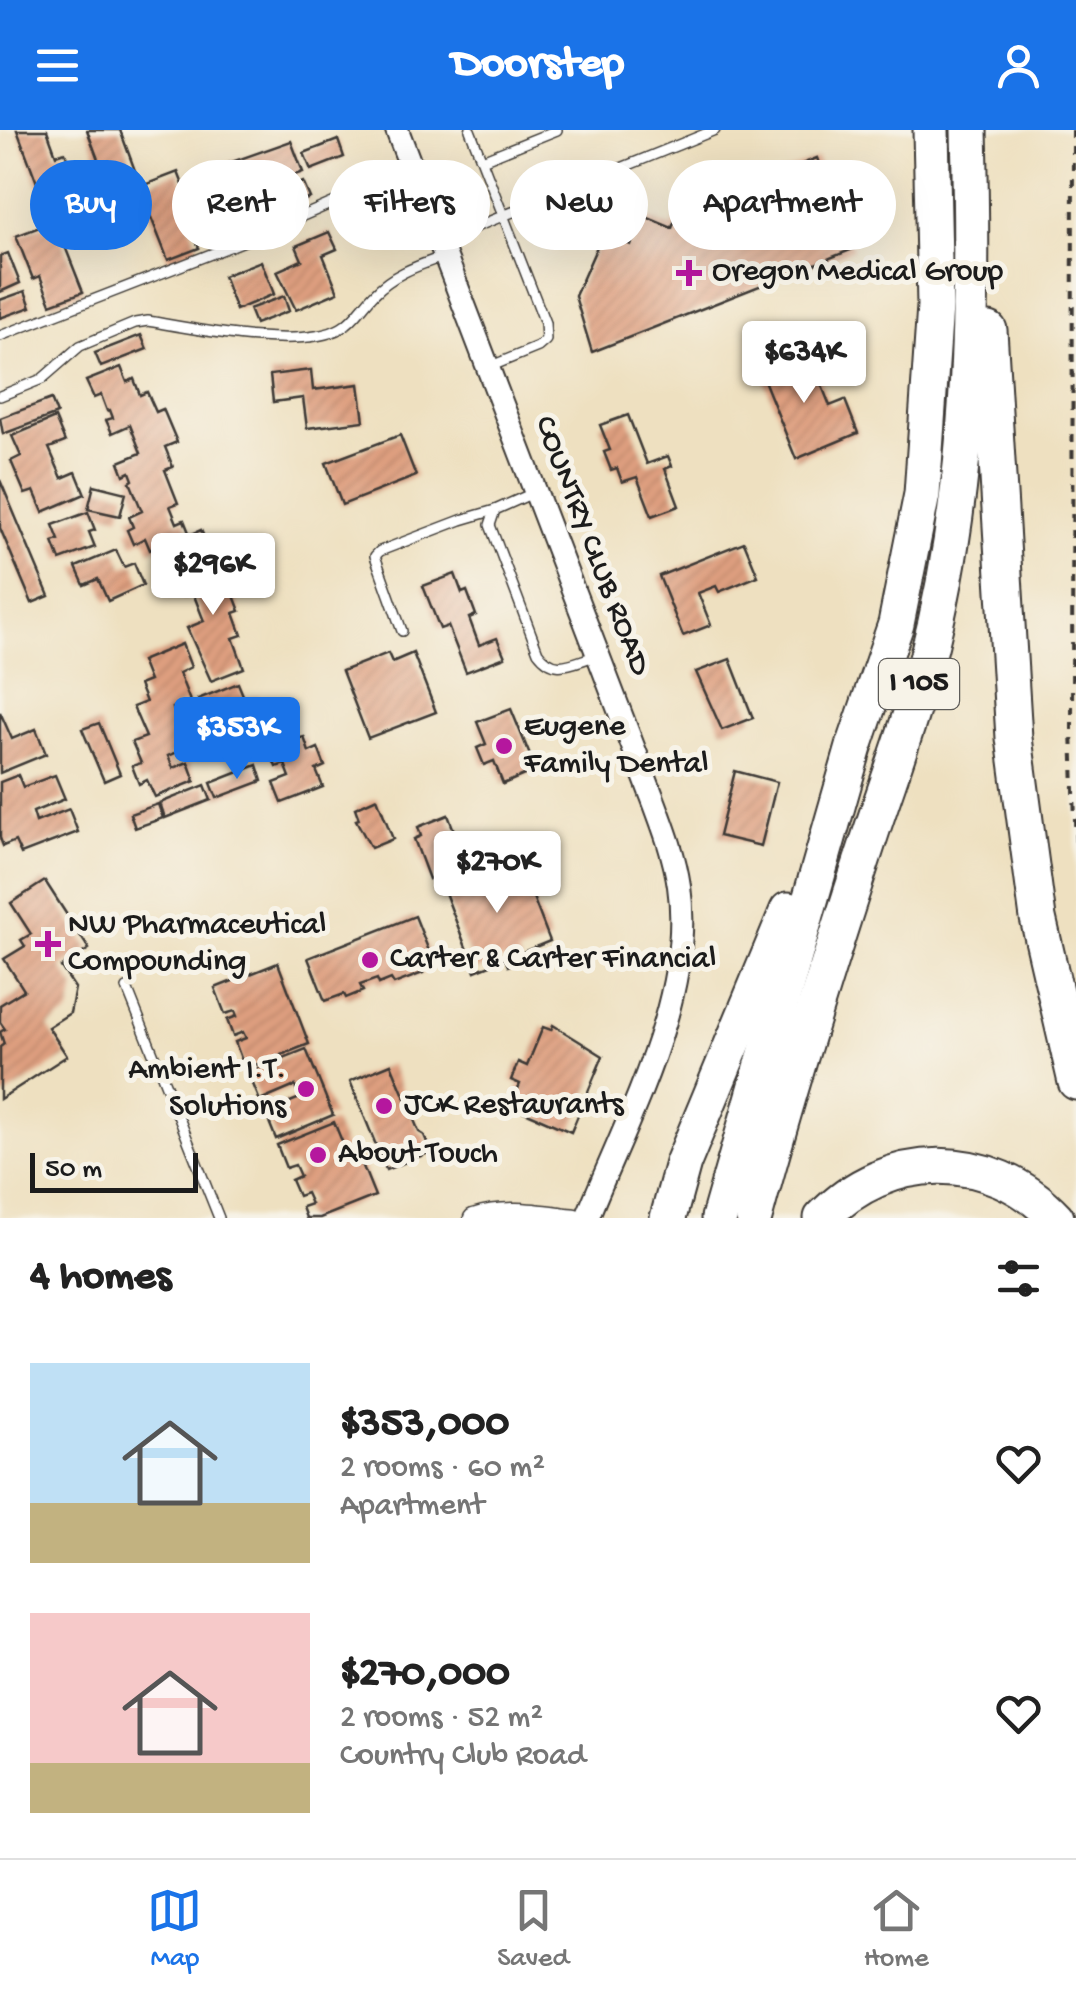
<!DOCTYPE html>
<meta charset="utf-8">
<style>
:root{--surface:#fff;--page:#f2f2f2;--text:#222;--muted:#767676;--line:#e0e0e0;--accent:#1a73e8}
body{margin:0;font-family:"Gochi Hand",sans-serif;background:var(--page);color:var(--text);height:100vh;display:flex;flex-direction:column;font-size:38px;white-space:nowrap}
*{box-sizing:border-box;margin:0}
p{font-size:32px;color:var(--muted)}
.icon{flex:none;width:55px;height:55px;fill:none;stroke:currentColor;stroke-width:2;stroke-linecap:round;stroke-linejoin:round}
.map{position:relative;height:1088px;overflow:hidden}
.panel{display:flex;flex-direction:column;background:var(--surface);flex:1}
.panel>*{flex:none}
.hud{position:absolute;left:30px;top:30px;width:1018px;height:90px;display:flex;gap:20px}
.scale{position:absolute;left:30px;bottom:25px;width:168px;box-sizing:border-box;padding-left:10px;border:5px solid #1c1c1c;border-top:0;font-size:28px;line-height:35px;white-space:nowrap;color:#1c1c1c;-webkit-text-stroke:8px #f7f3e8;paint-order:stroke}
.price{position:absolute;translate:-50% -85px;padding:0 22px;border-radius:10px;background:#fff;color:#222;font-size:32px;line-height:65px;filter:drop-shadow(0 2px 5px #0008)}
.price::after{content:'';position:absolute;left:50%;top:60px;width:30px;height:22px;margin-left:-15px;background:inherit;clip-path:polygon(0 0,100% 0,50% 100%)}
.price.active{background:var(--accent);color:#fff}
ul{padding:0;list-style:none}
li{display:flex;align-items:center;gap:30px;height:250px;padding:0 30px}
li span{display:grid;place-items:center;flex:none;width:280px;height:200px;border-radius:0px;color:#555}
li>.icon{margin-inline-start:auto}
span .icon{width:120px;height:120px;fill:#fffc;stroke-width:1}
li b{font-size:42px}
h2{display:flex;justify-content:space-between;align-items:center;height:120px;padding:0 30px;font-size:42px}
.pill{padding:0 35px;border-radius:45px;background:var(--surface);box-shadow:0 10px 40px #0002;font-size:35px;line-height:90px}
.pill.active{background:var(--accent);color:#fff}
header{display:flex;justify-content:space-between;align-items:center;height:130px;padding:0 30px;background:var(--accent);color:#fff;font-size:45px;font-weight:700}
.tab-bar{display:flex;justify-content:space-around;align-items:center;height:140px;border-top:2px solid var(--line);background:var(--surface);font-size:28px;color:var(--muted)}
.tab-bar a{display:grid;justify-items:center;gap:5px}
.tab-bar .active{color:var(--accent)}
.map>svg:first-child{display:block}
.building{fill:url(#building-hatch)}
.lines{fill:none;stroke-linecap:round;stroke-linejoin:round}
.service-casing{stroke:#3c3935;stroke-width:12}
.minor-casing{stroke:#3c3935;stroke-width:21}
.tertiary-casing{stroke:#3c3935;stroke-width:26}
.motorway-casing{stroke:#3c3935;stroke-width:39}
.path{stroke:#3c3935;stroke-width:4;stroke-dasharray:8 8;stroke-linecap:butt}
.service{stroke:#fff;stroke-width:9}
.minor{stroke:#fff;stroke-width:18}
.tertiary{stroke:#fff;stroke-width:22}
.motorway{stroke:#fff;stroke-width:35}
.poi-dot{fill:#b5179e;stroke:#f7f3e8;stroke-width:4}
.labels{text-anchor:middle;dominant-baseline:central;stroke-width:10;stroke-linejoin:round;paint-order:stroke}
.shield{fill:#f7f3e8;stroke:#5e5c59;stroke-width:2.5}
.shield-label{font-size:30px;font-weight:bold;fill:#1c1c1c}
.poi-label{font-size:32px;fill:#1c1c1c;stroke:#f7f3e8;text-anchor:start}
.street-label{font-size:32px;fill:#1c1c1c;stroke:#f7f3e8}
</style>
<header><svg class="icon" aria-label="menu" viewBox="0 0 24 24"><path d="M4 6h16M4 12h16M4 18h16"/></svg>Doorstep<svg class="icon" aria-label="person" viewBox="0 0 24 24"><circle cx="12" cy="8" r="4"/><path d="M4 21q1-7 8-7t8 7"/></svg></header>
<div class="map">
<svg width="1076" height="1088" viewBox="0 0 1076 1088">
<defs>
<pattern id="building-hatch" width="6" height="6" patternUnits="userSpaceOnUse" patternTransform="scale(2.5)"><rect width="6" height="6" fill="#de9f7f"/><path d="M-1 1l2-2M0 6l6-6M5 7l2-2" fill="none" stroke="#be886d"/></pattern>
</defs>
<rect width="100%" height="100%" fill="#f7f3e8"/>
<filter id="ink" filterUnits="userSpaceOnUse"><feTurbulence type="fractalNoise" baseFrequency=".01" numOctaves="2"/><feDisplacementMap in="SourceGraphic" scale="20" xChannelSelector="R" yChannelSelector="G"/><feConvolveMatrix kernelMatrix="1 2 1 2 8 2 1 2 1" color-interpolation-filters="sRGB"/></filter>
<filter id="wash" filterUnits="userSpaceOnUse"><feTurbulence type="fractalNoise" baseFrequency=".0048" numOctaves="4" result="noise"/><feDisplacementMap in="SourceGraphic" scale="40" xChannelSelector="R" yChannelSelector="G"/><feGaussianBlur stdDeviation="2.25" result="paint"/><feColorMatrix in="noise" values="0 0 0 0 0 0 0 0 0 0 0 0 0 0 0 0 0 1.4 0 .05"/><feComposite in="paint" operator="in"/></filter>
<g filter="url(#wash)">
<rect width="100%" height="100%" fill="#eee0c0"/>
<g id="blocks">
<!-- building -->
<g class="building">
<polygon points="17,0 47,0 56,25 65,22 83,69 48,82"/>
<polygon points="87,0 120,0 137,46 108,56"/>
<polygon points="338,10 344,27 311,40 304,23"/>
<polygon points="291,11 303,42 207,77 195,45"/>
<polygon points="817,28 853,119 592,222 575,166 603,103 631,115 641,85 672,98 683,69 713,81 719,68"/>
<polygon points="178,42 195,85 187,88 199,118 168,130 139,57"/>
<polygon points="303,52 310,68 210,107 204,90"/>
<polygon points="113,70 124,96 95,109 83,83"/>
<polygon points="55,91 83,162 51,174 40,146 33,149 16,106"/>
<polygon points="329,102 337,119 323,125 338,162 296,180 277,141 302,130 296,116"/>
<polygon points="8,123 20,153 0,162 0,126"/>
<polygon points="261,131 274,164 236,180 223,146"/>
<polygon points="25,161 31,177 0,188 0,170"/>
<polygon points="284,166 289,181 255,194 249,179"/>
<polygon points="141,205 147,219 101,237 95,223"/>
<polygon points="786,215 802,253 818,246 830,276 845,270 858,303 796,329 755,228"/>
<polygon points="121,237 127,252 134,249 140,265 147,262 156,282 163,279 177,312 165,317 173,337 165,340 178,373 170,376 177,393 184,390 190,405 201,400 209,419 174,433 166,414 150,420 145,408 133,414 127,400 133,397 129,387 142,381 130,352 133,350 130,342 124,345 119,332 141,323 130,295 112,303 106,290 113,288 110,280 107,281 101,265 94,268 86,251"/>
<polygon points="311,240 313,260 359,254 364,291 307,298 303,268 273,272 270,245"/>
<polygon points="51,269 57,284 3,304 0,288"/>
<polygon points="628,285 647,334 668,326 672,336 665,339 679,376 652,386 637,347 622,352 617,338 611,340 604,322 610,320 600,295"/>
<polygon points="55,288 65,312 49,318 62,348 76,342 85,364 43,382 34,361 25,364 11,331 21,326 12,306"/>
<polygon points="400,305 416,346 342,375 326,333"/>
<polygon points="0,350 49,466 32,473 0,398"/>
<polygon points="94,355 126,363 120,386 88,379"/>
<polygon points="88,382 95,400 89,402 95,417 60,430 53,412 59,410 53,395"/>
<polygon points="744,412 758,446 719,462 716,456 698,463 711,495 683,506 659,446"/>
<polygon points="116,420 124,437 134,433 143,455 108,471 98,449 84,455 76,437"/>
<polygon points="219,427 240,481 234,483 242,505 233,508 244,538 211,551 187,498 204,491 193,463 183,467 174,445"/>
<polygon points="455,444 462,463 467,461 476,485 469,488 479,515 497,508 505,527 466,542 448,496 440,499 423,456"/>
<polygon points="182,514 191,537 179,543 190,571 173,578 187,618 168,626 173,638 188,632 195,651 155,667 147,650 139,654 132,636 141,633 132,612 146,607 133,577 146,572 139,555 149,551 141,531"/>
<polygon points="388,523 392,532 413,523 436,582 368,608 342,541"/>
<polygon points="730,529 753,588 722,600 696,542"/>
<polygon points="238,553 245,570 257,566 265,586 282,580 294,610 304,607 309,622 318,618 325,636 316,640 323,657 282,673 274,653 290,647 285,634 276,637 270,622 261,626 248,593 222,603 215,585 206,588 198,569"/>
<polygon points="511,579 536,640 503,654 494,631 484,635 477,618 486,614 477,592"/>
<polygon points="0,582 12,609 36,599 46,624 0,643"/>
<polygon points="99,593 120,644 104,651 82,599"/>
<polygon points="257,635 262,651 217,668 211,653"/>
<polygon points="735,641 777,652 761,716 719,706"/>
<polygon points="18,645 23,657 55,645 65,669 33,682 36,692 69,679 78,702 21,724 15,711 3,716 0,708 0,652"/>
<polygon points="205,655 211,670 165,688 160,673"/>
<polygon points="377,668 393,709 371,718 356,690 359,689 355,678"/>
<polygon points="158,674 163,688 135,698 130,684"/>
<polygon points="448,685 467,734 429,749 414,709 421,706 418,697"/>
<polygon points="519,731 550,811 518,824 521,831 508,836 505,829 475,841 444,760"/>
<polygon points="45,751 89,819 61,837 75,858 70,883 48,897 67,926 0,969 0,917 4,914 0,902 5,899 0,892 0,875 24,860 4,829 25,816 21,810 31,804 11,773"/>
<polygon points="415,786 433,831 420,836 423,843 394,854 391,849 379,854 377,849 360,855 363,861 346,868 344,864 325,871 308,828"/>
<polygon points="278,833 309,914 245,939 235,912 246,908 243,902 233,906 227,890 237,886 235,881 225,884 215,858"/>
<polygon points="553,895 603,926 571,1002 511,976 520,954 511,950 518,932 527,936 543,897 551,900"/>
<polygon points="306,919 333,985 276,1009 265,982 300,968 295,956 260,971 248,942"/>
<polygon points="391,934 419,1002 424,1005 431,1022 386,1040 350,951"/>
<polygon points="334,992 351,1033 360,1029 375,1066 320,1088 306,1088 302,1077 311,1074 306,1063 298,1066 291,1050 300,1046 295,1035 286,1038 277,1015"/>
</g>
</g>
</g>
<g filter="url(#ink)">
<use href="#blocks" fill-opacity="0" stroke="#3c3935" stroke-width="2.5"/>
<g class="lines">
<!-- service casing -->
<g class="service-casing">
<g id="service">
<polyline points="470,0 545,193 546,210 538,217 489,237"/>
<polyline points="482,30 557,0"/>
<polyline points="441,111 715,0"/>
<polyline points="0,206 247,110 409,40"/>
<path d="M0 266 42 249 80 216 135 193 148 191C195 199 300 221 341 198 355 190 363 175 374 164 393 144 417 136 442 127"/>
<path d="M533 363 495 380 490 395 538 522C555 545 571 533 595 526"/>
<polyline points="402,501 375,426 380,421 461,390 495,380"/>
<polyline points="127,858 219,1088"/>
</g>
</g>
<!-- minor casing -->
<g class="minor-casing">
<path id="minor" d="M473 1088C507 1077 540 1084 575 1088"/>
</g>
<!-- tertiary casing -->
<g class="tertiary-casing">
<path id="tertiary" d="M397 0 655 674C665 701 675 728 679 756 695 865 627 988 587 1088"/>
</g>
<!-- motorway casing -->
<g class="motorway-casing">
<g id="motorway">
<polyline points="989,200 1014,608 1038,788 1076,952"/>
<polyline points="668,1088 683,1033 788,780"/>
<polyline points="719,1088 854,617 896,494 922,364 935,176 931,0"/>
<path d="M754 1088C788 961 827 837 868 712 887 653 910 593 926 533 972 359 974 178 969 0"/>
<path d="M822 1088C887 1020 990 1018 1056 1088"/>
</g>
</g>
<!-- path -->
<polyline class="path" points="1073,0 1072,600 1076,721"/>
<!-- service -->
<use href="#service" class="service"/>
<!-- minor -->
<use href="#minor" class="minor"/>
<!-- tertiary -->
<use href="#tertiary" class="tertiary"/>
<!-- motorway -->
<use href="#motorway" class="motorway"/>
</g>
</g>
<!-- markers -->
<g class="poi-dot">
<path d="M684 128h10v10h10v10h-10v10h-10v-10h-10v-10h10z"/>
<circle cx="504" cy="616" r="10"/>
<path d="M43 799h10v10h10v10h-10v10h-10v-10h-10v-10h10z"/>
<circle cx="370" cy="830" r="10"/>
<circle cx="306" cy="959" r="10"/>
<circle cx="384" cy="976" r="10"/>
<circle cx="318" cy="1025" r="10"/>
</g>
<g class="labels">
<!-- shield labels -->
<rect class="shield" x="879" y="529" width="80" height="50" rx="8"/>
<g class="shield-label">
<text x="919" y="554">I 105</text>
</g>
<!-- poi labels -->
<g class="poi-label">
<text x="712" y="143">Oregon Medical Group</text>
<text x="524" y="598">Eugene<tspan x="524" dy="37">Family Dental</tspan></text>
<text x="68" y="796">NW Pharmaceutical<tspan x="68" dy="37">Compounding</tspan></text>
<text x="390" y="830">Carter &amp; Carter Financial</text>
<text x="286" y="941" text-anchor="end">Ambient I.T.<tspan x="286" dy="37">Solutions</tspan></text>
<text x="404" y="976">JCK Restaurants</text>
<text x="338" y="1025">About Touch</text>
</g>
<!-- street labels -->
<g class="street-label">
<text transform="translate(591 416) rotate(69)">COUNTRY CLUB ROAD</text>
</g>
</g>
</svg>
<div class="scale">50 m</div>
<b class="price" style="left:804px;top:276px">$634K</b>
<b class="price" style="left:213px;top:488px">$296K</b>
<b class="price active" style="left:237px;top:652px">$353K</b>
<b class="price" style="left:497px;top:786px">$270K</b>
<div class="hud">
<a class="pill active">Buy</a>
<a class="pill">Rent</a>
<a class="pill">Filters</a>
<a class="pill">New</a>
<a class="pill">Apartment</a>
</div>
</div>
<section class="panel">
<h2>4 homes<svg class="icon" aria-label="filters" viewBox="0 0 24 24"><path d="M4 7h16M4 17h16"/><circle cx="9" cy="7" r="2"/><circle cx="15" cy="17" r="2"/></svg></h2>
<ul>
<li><span style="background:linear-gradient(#bfe0f5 70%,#c2b280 0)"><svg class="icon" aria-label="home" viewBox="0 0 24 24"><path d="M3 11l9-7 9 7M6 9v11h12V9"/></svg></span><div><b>$353,000</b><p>2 rooms · 60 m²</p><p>Apartment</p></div><svg class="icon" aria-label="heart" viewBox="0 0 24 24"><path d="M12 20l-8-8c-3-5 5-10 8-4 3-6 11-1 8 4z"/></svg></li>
<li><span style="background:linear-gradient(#f6c9c9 75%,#c2b280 0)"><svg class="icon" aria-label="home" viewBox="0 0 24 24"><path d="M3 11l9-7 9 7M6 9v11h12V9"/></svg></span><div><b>$270,000</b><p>2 rooms · 52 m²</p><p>Country Club Road</p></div><svg class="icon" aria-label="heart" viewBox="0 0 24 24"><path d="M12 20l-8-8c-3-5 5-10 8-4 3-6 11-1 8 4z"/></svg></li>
</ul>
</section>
<nav class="tab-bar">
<a class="active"><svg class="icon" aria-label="map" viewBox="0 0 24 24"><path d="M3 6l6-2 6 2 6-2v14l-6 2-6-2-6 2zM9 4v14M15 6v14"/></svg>Map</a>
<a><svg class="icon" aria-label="saved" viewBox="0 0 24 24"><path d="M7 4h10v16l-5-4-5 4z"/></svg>Saved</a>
<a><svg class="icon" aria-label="home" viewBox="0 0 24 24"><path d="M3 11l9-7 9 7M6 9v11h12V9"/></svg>Home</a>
</nav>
